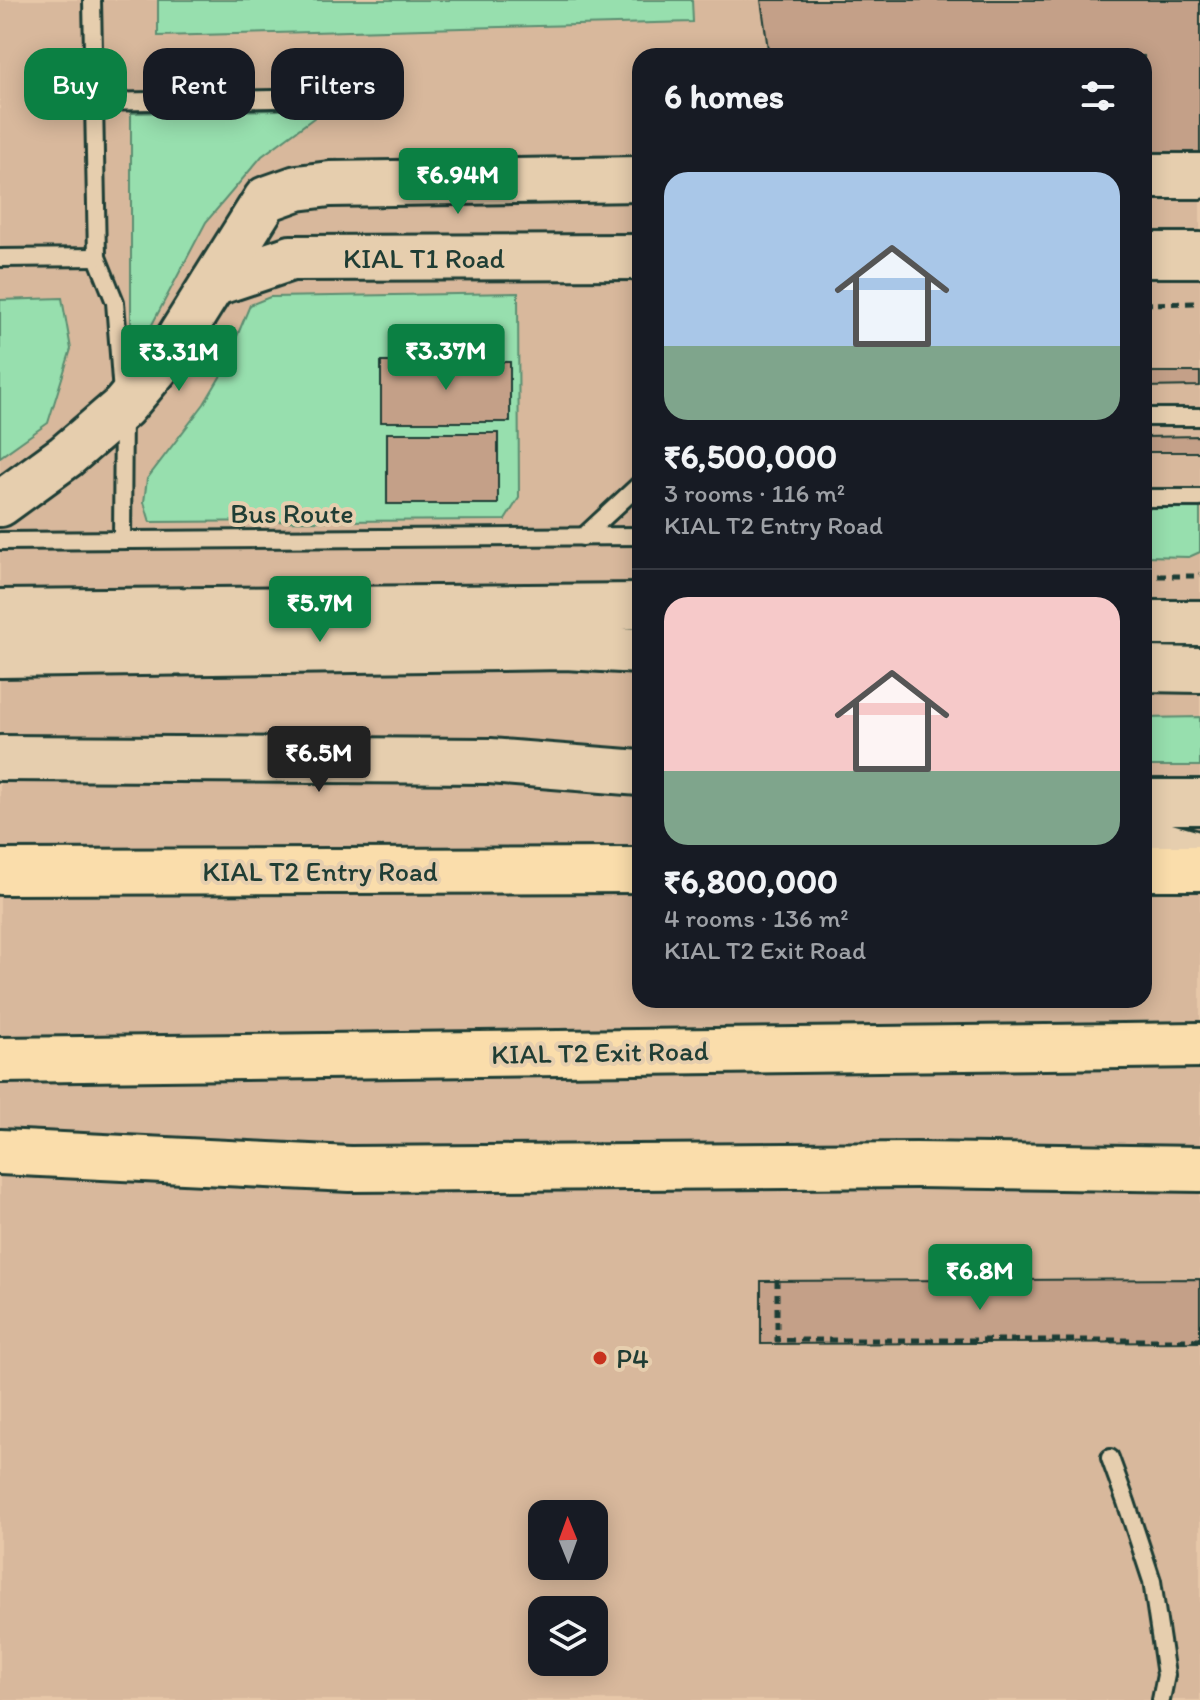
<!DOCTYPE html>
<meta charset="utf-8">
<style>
:root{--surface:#171b24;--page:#242831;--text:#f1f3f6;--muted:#9ea1a6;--line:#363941;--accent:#0b8043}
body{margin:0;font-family:Itim,sans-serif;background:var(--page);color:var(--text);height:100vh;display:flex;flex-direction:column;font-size:30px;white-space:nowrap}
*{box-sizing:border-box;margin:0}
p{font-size:26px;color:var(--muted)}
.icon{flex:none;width:44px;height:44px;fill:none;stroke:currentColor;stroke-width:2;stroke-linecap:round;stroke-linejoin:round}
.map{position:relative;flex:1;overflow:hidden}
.side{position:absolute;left:632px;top:48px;width:520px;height:960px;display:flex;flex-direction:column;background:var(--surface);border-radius:24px;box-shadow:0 4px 20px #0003}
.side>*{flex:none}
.hud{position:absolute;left:24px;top:48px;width:488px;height:72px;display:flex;gap:16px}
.needle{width:52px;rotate:359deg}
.buttons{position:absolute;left:528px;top:1500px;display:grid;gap:16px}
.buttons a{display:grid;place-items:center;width:80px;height:80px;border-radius:16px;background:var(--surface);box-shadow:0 4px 20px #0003;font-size:40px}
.price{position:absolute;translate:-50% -68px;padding:0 18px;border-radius:8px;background:var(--accent);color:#fff;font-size:26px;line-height:52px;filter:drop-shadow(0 2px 4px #0008)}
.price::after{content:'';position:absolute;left:50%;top:48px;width:24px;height:18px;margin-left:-12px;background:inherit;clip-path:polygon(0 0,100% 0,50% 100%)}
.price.on{background:#222;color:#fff}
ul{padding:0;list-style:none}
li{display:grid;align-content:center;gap:16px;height:424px;padding:0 32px}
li+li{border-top:2px solid var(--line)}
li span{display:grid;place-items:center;height:248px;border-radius:24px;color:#555}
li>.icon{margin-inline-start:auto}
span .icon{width:144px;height:144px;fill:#fffc;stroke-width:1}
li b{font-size:34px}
h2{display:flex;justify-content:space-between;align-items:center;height:96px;padding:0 32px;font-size:34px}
.chip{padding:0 28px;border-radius:24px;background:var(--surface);box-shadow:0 4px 20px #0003;font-size:28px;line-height:72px}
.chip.on{background:var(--accent);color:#fff}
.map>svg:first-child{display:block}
.built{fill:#d8b89c;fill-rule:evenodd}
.green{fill:#97dfae;stroke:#5b8e71;stroke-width:2}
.building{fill:#c4a088;stroke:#1f3d34;stroke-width:2}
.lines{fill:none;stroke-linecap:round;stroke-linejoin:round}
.lane-casing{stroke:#1f3d34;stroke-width:22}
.secondary-casing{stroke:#1f3d34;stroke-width:50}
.primary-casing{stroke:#1f3d34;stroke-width:50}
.path{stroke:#1f3d34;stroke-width:5;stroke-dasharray:8 6;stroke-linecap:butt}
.lane{stroke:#e6ceae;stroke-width:16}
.secondary{stroke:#e6ceae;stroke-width:44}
.primary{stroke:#faddab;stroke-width:44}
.poi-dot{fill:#c8321e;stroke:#e6ceae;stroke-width:3}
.labels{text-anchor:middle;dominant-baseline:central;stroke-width:8;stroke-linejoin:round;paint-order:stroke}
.street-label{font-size:28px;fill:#1f3d34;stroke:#e6ceae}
.poi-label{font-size:28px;fill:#1f3d34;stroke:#e6ceae;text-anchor:start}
</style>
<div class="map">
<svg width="1200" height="1700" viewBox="0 0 1200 1700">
<rect width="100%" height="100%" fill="#e7c7a8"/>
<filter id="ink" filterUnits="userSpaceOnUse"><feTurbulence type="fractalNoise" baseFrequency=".0125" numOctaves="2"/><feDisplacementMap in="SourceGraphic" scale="16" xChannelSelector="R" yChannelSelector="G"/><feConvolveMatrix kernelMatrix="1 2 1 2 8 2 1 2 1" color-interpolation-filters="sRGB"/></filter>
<g filter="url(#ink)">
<!-- built -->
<path class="built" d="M0 0H1200V1700H0ZM640 56H1144V1000H640ZM542 1514H594V1566H542ZM542 1610H594V1662H542Z"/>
<!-- green -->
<g class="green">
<polygon points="158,0 692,0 693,22 158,36"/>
<polygon points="326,109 262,156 206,222 146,336 131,323 131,113"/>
<polygon points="518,293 519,498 505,520 150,522 144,502 147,479 204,404 220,377 250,305 270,297"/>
<polygon points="62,298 71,349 48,423 0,457 0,300"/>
<polygon points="1144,506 1200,506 1200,552 1189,557 1144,556"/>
<polygon points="1200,717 1200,766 1144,766 1144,718"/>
</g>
<!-- building -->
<g class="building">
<polygon points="761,0 1200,0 1200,166 1144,158 1144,56 769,56"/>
<rect x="381" y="362" width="129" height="60"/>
<polygon points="1144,372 1200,372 1200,386 1144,387"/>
<rect x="387" y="433" width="111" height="71"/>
<polygon points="1200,436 1200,452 1144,452 1144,437"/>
<polygon points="1200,1279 1200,1342 761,1344 761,1281"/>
</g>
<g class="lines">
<!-- lane casing -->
<g class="lane-casing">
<g id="lane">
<polyline points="92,0 97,257 115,302 123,407 122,540"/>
<polyline points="94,102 388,97"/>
<polyline points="0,258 97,257"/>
<polyline points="1144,417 1200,417"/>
<polyline points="1144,498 1200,498"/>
<polyline points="583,537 640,484"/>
<polyline points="0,541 640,536"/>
<polyline points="1110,1458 1126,1502 1152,1581 1166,1675 1161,1700"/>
</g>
</g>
<!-- secondary casing -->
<g class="secondary-casing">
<g id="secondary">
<polyline points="1144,176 1200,176"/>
<polyline points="1144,255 1200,255"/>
<polyline points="213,284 291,258 640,257"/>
<polyline points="0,504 66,456 123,407 172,349 266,199 297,188 330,184 640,179"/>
<polyline points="0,612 640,606"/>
<polyline points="1144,623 1200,623"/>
<polyline points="0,655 565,647 640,651"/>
<polyline points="1144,669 1200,670"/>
<polyline points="0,758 490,761 640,773"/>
<polyline points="1144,802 1200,802"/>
<polyline points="1144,839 1200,855"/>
</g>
</g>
<!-- primary casing -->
<g class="primary-casing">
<g id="primary">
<polyline points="1144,868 1200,868"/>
<polyline points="0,872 640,870"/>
<polyline points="0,1060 1200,1045"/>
<polyline points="0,1152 350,1169 916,1165 1200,1169"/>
</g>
</g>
<!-- path -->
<g class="path">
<polyline points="1144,304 1200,303"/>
<polyline points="1144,576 1196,576 1200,574"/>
<polyline points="777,1279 777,1340 1200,1340"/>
</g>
<!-- lane -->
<use href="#lane" class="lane"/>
<!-- secondary -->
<use href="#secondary" class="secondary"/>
<!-- primary -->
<use href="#primary" class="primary"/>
</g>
</g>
<!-- markers -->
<circle class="poi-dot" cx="600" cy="1358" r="8"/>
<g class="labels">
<!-- street labels -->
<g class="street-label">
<text x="424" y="258">KIAL T1 Road</text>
<text x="292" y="513">Bus Route</text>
<text x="320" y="871">KIAL T2 Entry Road</text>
<text transform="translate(600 1052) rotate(-1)">KIAL T2 Exit Road</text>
</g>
<!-- poi labels -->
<g class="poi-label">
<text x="616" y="1358">P4</text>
</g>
</g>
</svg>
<div class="buttons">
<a><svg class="needle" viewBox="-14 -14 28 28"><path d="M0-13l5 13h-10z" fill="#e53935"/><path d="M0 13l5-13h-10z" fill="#9ea1a6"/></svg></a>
<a><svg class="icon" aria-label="layers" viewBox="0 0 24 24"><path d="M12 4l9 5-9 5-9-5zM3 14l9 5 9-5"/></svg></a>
</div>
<b class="price" style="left:458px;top:216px">₹6.94M</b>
<b class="price" style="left:446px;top:392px">₹3.37M</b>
<b class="price" style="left:179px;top:393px">₹3.31M</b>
<b class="price" style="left:320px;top:644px">₹5.7M</b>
<b class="price on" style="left:319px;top:794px">₹6.5M</b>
<b class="price" style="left:980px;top:1312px">₹6.8M</b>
<div class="hud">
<a class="chip on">Buy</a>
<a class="chip">Rent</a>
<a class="chip">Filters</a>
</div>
<section class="side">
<h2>6 homes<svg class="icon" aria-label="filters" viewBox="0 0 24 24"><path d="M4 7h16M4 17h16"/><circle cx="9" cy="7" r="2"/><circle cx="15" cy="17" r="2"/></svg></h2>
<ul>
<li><span style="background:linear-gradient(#a9c7e8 70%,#7fa58c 0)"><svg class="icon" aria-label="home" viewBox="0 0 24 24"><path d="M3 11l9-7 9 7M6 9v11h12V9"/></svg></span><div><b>₹6,500,000</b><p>3 rooms · 116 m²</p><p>KIAL T2 Entry Road</p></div></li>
<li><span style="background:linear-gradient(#f6c9c9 70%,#7fa58c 0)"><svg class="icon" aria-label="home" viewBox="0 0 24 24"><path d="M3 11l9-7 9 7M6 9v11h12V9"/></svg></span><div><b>₹6,800,000</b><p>4 rooms · 136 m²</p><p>KIAL T2 Exit Road</p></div></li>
</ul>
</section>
</div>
